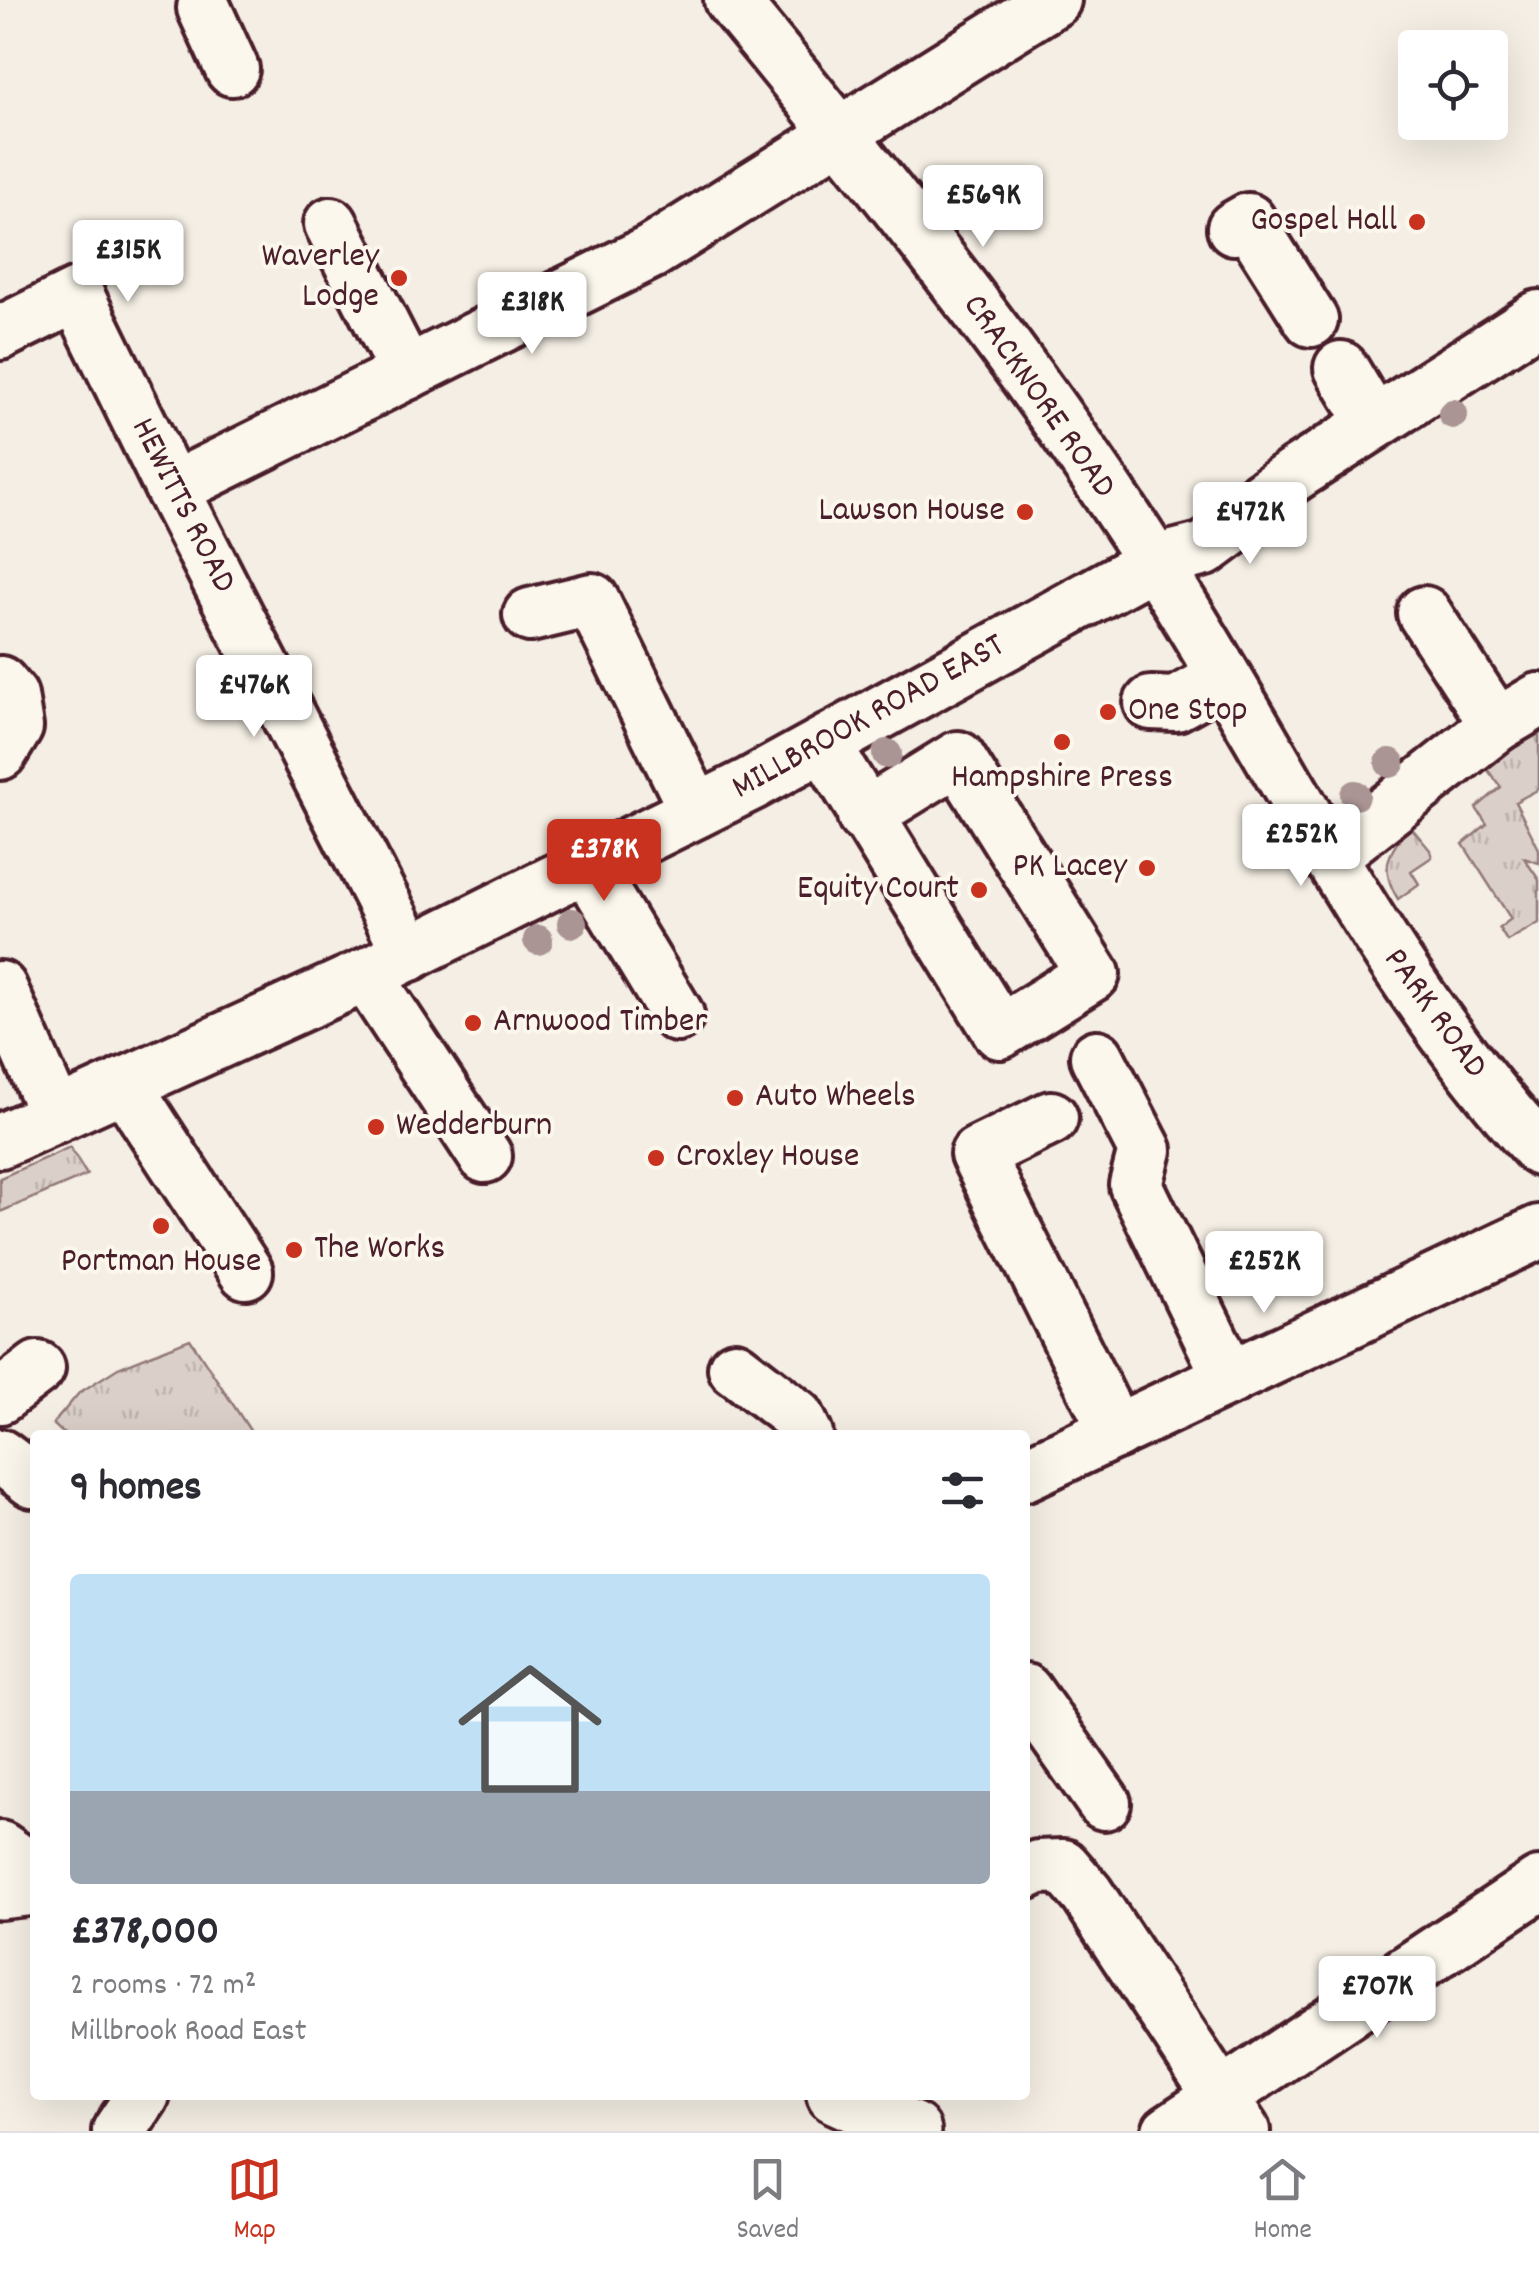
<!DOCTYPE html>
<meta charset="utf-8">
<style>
:root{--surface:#fff;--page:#f2f2f3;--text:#2b2b33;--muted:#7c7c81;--line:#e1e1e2;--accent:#c8321e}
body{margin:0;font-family:Dekko,sans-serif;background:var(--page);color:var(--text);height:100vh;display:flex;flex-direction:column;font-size:38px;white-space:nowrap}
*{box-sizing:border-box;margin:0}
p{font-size:32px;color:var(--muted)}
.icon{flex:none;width:55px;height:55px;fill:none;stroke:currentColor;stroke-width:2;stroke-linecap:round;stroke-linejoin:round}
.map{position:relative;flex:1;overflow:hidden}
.panel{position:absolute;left:30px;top:1430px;width:1000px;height:670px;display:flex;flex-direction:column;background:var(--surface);border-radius:10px;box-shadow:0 10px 40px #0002}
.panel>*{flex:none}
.controls{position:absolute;left:1398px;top:30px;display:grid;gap:20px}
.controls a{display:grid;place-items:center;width:110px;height:110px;border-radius:10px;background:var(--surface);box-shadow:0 10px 40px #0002;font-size:50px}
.price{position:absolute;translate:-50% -85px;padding:0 22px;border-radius:10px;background:#fff;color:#222;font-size:32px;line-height:65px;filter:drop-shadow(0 2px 5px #0008)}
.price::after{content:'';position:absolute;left:50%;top:60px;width:30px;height:22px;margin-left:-15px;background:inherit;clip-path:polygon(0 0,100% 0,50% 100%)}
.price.on{background:var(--accent);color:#fff}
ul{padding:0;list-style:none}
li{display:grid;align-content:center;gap:20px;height:530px;padding:0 40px}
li+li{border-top:2px solid var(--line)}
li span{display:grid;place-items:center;height:310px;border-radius:10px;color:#555}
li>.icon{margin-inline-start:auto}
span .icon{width:180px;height:180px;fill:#fffc;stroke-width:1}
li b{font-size:42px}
h2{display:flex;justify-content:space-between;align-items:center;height:120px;padding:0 40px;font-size:42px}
.tabs{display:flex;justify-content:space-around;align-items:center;height:140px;border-top:2px solid var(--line);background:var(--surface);font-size:28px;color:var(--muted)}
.tabs a{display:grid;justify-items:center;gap:5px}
.tabs .on{color:var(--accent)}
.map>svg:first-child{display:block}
.grass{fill:url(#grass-tufts);stroke:#92787a;stroke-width:2.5}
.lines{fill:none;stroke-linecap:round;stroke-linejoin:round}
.minor-casing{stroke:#4a1f2b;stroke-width:60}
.major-casing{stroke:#4a1f2b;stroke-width:62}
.minor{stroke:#fbf7ec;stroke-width:52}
.major{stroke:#fbf7ec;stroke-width:55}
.tree{fill:#aa9494}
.poi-dot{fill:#c8321e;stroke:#fbf7ec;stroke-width:4}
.labels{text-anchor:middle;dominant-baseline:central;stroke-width:8;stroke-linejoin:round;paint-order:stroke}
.poi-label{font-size:35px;fill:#4a1f2b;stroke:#fbf7ec;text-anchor:start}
.street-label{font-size:35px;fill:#4a1f2b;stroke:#fbf7ec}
</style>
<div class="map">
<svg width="1539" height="2131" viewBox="0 0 1539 2131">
<defs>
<pattern id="grass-tufts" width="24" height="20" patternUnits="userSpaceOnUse" patternTransform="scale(2.5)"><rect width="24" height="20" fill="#dbd0c9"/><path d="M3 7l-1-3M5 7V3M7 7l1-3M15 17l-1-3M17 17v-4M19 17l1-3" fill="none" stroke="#bdb2ad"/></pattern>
</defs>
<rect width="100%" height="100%" fill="#f4eee4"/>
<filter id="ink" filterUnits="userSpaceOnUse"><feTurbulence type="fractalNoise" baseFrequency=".01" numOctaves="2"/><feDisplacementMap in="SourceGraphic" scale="20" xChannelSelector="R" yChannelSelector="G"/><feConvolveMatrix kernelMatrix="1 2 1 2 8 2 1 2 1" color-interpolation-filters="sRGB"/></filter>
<g filter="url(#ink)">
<!-- grass -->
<g class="grass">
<polygon points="1539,724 1539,789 1515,802 1539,849 1539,863 1524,858 1539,880 1539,923 1507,941 1499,928 1511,919 1463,844 1487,824 1476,808 1501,787 1483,764"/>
<path d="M1410 826 1430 850 1432 857 1411 871 1419 884 1398 899C1378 867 1389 852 1410 826Z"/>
<polygon points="70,1147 87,1175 0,1212 0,1178"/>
<polygon points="190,1339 253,1435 65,1435 53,1424 79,1393 118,1368"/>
</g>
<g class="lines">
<!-- minor casing -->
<g class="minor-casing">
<g id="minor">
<path d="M731 0C879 180 1029 366 1154 562 1281 759 1380 975 1539 1149"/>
<polyline points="204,8 232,69"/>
<polyline points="331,224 407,373"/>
<polyline points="1234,228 1248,220 1311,320"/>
<polyline points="0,333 77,295 172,489 410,954"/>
<polyline points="1341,368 1374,423"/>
<polyline points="172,489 651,252 1054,0"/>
<polyline points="1424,613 1497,725"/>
<polyline points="530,615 592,600 696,811"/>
<polyline points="0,683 11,696 16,727 0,753"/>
<polyline points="1151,703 1176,704 1223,678"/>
<polyline points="824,745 1000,1032 1093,974 958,758 864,816"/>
<polyline points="1329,857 1497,725 1539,700"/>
<polyline points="587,866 677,1015"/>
<polyline points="366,975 485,1156"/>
<polyline points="0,988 56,1115"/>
<polyline points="1097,1057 1145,1150 1136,1185 1230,1378"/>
<polyline points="124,1084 246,1272"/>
<polyline points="1051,1118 977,1154 1116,1432"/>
<polyline points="0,1141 366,975 751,784 1154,562 1205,549 1232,529 1240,513 1297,473 1539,317"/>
<polyline points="735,1368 797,1416 806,1435"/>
<polyline points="0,1397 38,1368"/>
<polyline points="0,1456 33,1481"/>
<polyline points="1025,1474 1539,1232"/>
<polyline points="1025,1691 1104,1803"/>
<polyline points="0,1848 35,1872"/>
<polyline points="1025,1873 1038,1867 1063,1866 1087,1894 1243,2131"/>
<polyline points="119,2131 143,2095"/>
<polyline points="1169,2131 1539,1884"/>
</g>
</g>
<!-- major casing -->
<g class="major-casing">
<g id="major">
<polyline points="0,1891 35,1887"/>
<polyline points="835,2095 913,2131"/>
</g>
</g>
<!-- minor -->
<use href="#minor" class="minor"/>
<!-- major -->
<use href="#major" class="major"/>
</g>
<!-- trees -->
<g class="tree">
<circle cx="1453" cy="414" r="15"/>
<circle cx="887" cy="754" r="15"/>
<circle cx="1390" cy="763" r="15"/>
<circle cx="1355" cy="795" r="15"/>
<circle cx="572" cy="923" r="15"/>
<circle cx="538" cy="940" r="15"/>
</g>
</g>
<!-- markers -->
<g class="poi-dot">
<circle cx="1417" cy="222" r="10"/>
<circle cx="399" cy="278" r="10"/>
<circle cx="1025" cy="512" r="10"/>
<circle cx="1108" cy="712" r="10"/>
<circle cx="1062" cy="742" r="10"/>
<circle cx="1147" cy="868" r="10"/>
<circle cx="979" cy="890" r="10"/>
<circle cx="473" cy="1023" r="10"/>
<circle cx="735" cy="1098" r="10"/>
<circle cx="376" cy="1127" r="10"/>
<circle cx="656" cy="1158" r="10"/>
<circle cx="161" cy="1226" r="10"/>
<circle cx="294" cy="1250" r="10"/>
</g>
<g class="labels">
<!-- poi labels -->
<g class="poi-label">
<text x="1397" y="222" text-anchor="end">Gospel Hall</text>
<text x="379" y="258" text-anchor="end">Waverley<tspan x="379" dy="40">Lodge</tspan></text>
<text x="1005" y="512" text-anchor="end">Lawson House</text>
<text x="1128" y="712">One Stop</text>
<text x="1062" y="779" text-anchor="middle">Hampshire Press</text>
<text x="1127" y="868" text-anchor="end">PK Lacey</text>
<text x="959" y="890" text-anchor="end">Equity Court</text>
<text x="493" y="1023">Arnwood Timber</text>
<text x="755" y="1098">Auto Wheels</text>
<text x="396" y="1127">Wedderburn</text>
<text x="676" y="1158">Croxley House</text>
<text x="314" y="1250">The Works</text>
<text x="161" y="1263" text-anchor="middle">Portman House</text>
</g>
<!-- street labels -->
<g class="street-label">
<text transform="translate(1038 397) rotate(55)">CRACKNORE ROAD</text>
<text transform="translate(182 506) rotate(63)">HEWITTS ROAD</text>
<text transform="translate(869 718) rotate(-29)">MILLBROOK ROAD EAST</text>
<text transform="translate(1434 1014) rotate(54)">PARK ROAD</text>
</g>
</g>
</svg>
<div class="controls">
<a><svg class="icon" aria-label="locate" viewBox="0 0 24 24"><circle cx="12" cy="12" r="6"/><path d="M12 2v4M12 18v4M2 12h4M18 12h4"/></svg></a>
</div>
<b class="price" style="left:983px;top:250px">£569K</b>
<b class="price" style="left:128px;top:305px">£315K</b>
<b class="price" style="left:532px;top:357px">£318K</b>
<b class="price" style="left:1250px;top:567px">£472K</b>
<b class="price" style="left:254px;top:740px">£476K</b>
<b class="price" style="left:1301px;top:889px">£252K</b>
<b class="price on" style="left:604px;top:904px">£378K</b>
<b class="price" style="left:1264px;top:1316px">£252K</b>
<b class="price" style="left:1377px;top:2041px">£707K</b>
<section class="panel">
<h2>9 homes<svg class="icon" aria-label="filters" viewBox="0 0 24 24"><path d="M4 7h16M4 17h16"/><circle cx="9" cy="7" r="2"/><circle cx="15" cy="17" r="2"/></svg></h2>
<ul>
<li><span style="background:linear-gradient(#bfe0f5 70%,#9aa5b1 0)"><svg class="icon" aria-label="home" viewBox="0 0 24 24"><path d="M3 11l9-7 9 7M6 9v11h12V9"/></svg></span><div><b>£378,000</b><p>2 rooms · 72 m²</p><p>Millbrook Road East</p></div></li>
</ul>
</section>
</div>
<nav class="tabs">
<a class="on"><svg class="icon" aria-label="map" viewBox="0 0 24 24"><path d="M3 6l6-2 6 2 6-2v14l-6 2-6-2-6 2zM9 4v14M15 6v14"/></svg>Map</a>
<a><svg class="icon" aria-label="saved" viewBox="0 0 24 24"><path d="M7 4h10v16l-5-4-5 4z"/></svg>Saved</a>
<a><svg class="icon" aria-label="home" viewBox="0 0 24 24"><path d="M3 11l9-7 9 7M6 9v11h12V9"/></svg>Home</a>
</nav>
